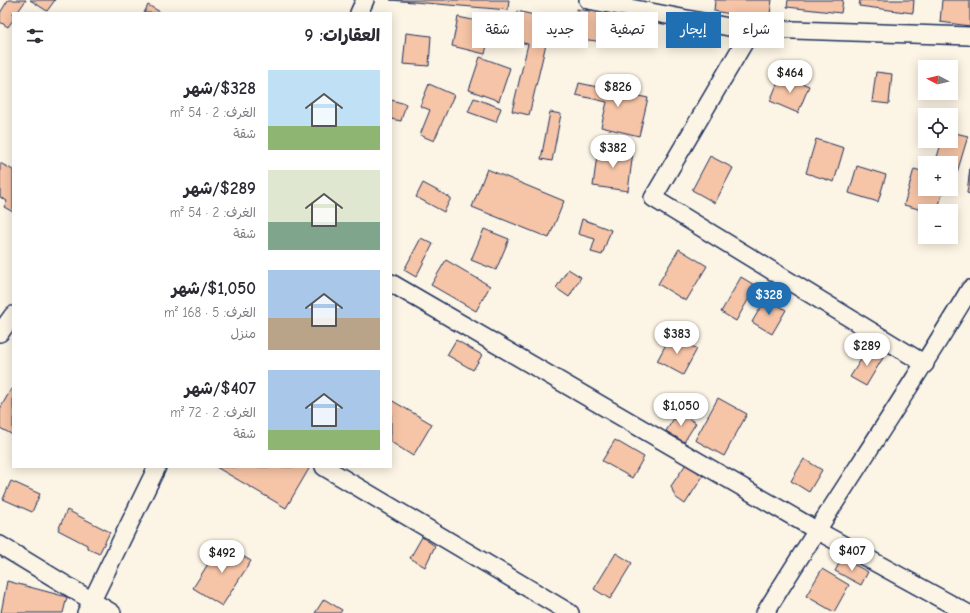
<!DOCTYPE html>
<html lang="ar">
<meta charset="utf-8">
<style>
:root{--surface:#fff;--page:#f2f2f3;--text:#2b2b33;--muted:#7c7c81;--accent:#1f6fb2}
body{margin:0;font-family:"Comic Neue","Playpen Sans Arabic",sans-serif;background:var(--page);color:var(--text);direction:rtl;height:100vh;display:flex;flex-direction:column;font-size:15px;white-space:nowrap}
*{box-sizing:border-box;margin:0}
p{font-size:13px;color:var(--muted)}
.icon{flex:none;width:22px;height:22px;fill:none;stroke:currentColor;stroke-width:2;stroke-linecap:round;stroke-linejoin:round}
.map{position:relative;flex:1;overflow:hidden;direction:ltr}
.drawer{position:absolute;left:12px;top:12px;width:380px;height:456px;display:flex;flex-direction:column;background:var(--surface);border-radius:0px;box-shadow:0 2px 10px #0003;direction:rtl}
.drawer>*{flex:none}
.top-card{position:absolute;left:404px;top:12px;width:380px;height:36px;direction:rtl;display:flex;gap:8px}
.needle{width:26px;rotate:277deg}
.controls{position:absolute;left:918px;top:60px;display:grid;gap:8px}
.controls a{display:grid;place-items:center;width:40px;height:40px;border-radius:0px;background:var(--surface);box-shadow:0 2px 10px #0003;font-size:20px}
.price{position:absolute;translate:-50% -34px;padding:0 9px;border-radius:14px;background:#fff;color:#222;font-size:13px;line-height:26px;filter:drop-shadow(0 1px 2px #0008)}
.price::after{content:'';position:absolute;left:50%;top:24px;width:12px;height:9px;margin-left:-6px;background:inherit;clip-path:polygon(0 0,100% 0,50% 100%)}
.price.current{background:var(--accent);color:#fff}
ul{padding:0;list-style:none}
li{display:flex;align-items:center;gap:12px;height:100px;padding:0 12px}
li span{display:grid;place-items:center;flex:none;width:112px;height:80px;border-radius:0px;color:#555}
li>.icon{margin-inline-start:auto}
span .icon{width:48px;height:48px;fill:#fffc;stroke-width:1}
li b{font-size:17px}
h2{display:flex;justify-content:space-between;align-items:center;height:48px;padding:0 12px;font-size:17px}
.chip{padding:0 14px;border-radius:0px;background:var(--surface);box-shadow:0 2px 10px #0003;font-size:14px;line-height:36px}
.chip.current{background:var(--accent);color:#fff}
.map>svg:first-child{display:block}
.building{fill:#f6c4a6;stroke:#1b2f5e}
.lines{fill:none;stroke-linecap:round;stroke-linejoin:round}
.minor-casing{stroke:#1b2f5e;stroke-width:20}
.minor{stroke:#fcf5e5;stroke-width:17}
</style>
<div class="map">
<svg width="970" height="613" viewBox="0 0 970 613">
<rect width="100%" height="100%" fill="#fcf5e5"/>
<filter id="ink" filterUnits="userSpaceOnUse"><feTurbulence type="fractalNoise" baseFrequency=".025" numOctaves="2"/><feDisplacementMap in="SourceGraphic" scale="8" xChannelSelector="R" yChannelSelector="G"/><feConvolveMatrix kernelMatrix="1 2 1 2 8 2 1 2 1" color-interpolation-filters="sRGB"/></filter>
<g filter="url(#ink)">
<!-- building -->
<g class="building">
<polygon points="8,0 26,0 17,13 13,13 13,20 8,27 0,22 0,13"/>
<polygon points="30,0 55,0 47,11"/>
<polygon points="390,0 509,0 508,10"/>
<polygon points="715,0 772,0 769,21 714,11"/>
<polygon points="788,0 843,0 841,13 787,7"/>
<polygon points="860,0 914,0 913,13 859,6"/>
<polygon points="942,0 970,0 970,26 940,22"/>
<polygon points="148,5 162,13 144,13"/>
<polygon points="577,9 608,14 604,42 573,38"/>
<polygon points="517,11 552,19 529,115 512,111 528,44 510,40"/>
<polygon points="458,17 492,24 485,54 452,46"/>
<polygon points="406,33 431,36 429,66 403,64"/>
<polygon points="480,57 510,68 499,101 469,90"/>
<polygon points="876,72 892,74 889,104 872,102"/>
<polygon points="781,75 809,86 798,113 770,101"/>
<polygon points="579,83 648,98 639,136 601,127 607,102 576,95"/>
<polygon points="429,84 454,95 434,141 420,135 430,110 420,106"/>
<polygon points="474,98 501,108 496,122 468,112"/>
<polygon points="391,100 406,104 401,121 391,119"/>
<polygon points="550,112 561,114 552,161 541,159"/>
<polygon points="951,132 968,136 956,176 951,174 951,163 935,163 942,141 951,141"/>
<polygon points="816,139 844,148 834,182 806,173"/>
<polygon points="598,147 633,152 628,191 593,186"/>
<polygon points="710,156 733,168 715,203 692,190"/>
<polygon points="0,163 13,170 13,212 4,207 7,201 0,197"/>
<polygon points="857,166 886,175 878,202 849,193"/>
<polygon points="970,167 970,194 967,193"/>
<polygon points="487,169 564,201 549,238 472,207"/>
<polygon points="914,169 925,172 925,189 944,189 937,211 926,211 904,205"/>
<polygon points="423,183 451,198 444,212 416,197"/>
<polygon points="582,219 611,230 602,255 591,252 595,239 578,234"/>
<polygon points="484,229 509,239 496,270 471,260"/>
<polygon points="421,238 433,244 416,277 404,270"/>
<polygon points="679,249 707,266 686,301 658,284"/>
<polygon points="446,260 490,286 476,311 431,285"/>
<polygon points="568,269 581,277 569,297 556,288"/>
<polygon points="741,277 756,286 736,321 721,312"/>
<polygon points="766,298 786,310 772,334 752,322"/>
<polygon points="671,335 697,349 683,375 657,361"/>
<polygon points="456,340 482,355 473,370 447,355"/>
<polygon points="869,347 884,356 866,386 850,377"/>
<polygon points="11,389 13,390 13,435 0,428 0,409"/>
<polygon points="718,398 747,414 724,456 695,440"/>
<polygon points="391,400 432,424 413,456 391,442"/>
<polygon points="678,412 696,423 684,442 666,431"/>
<polygon points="615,440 644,457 632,478 602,461"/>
<polygon points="804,459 822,470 809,492 791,481"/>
<polygon points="686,464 703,476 685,504 675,497 671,486"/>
<polygon points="216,467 310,467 286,508"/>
<polygon points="11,481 40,494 32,512 3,499"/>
<polygon points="67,510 110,532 99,554 87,548 87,545 58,530"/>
<polygon points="422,537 435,546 425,567 410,558"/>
<polygon points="221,543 251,561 222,606 193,588"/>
<polygon points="616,553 632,563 610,599 594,589"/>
<polygon points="842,558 868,572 861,585 835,571"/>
<polygon points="822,569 849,585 834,612 806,596"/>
<polygon points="7,581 67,597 63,613 1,613"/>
<polygon points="324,599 342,610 340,613 315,613"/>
</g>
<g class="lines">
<!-- minor casing -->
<g class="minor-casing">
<g id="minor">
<polyline points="588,0 734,28 970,36"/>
<polyline points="359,13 365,0"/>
<polyline points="752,29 653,198 925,364"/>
<polyline points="391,283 816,530 967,613"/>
<polyline points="0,333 13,315"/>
<polyline points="324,467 570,613"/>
<polyline points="0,545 112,613"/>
<polyline points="86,613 157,467"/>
<path d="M765 613C832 504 904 399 970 289"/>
</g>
</g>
<!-- minor -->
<use href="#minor" class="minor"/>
</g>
</g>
</svg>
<div class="controls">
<a><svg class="needle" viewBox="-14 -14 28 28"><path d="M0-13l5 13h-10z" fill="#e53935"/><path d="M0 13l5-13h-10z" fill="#7c7c81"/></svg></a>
<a><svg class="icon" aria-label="locate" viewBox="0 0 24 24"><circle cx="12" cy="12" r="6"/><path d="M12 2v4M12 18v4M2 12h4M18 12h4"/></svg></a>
<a>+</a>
<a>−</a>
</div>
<b class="price" style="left:790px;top:94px">$464</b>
<b class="price" style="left:618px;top:108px">$826</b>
<b class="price" style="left:613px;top:169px">$382</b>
<b class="price current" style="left:769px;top:316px">$328</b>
<b class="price" style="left:677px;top:355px">$383</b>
<b class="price" style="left:867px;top:367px">$289</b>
<b class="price" style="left:681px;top:427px">$1,050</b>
<b class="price" style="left:852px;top:572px">$407</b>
<b class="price" style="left:222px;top:574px">$492</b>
<div class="top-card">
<a class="chip">شراء</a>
<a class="chip current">إيجار</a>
<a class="chip">تصفية</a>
<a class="chip">جديد</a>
<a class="chip">شقة</a>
</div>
<section class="drawer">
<h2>العقارات: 9<svg class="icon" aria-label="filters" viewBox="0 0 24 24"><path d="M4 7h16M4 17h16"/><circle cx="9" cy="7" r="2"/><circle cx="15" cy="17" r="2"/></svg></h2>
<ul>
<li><span style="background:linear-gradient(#bfe0f5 70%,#8fb573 0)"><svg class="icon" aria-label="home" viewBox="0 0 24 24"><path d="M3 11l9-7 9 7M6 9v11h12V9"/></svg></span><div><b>$328/شهر</b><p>الغرف: 2 · 54 m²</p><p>شقة</p></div></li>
<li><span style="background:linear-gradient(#dfe7d0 65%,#7fa58c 0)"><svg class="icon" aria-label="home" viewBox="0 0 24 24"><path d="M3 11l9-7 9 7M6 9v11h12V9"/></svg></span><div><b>$289/شهر</b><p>الغرف: 2 · 54 m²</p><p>شقة</p></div></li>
<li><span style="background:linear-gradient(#a9c7e8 60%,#b9a48a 0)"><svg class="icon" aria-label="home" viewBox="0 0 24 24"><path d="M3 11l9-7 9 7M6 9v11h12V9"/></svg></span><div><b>$1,050/شهر</b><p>الغرف: 5 · 168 m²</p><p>منزل</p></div></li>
<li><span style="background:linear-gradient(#a9c7e8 75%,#8fb573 0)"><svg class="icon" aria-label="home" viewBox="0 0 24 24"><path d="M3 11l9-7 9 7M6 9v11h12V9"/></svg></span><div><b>$407/شهر</b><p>الغرف: 2 · 72 m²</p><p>شقة</p></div></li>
</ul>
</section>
</div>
